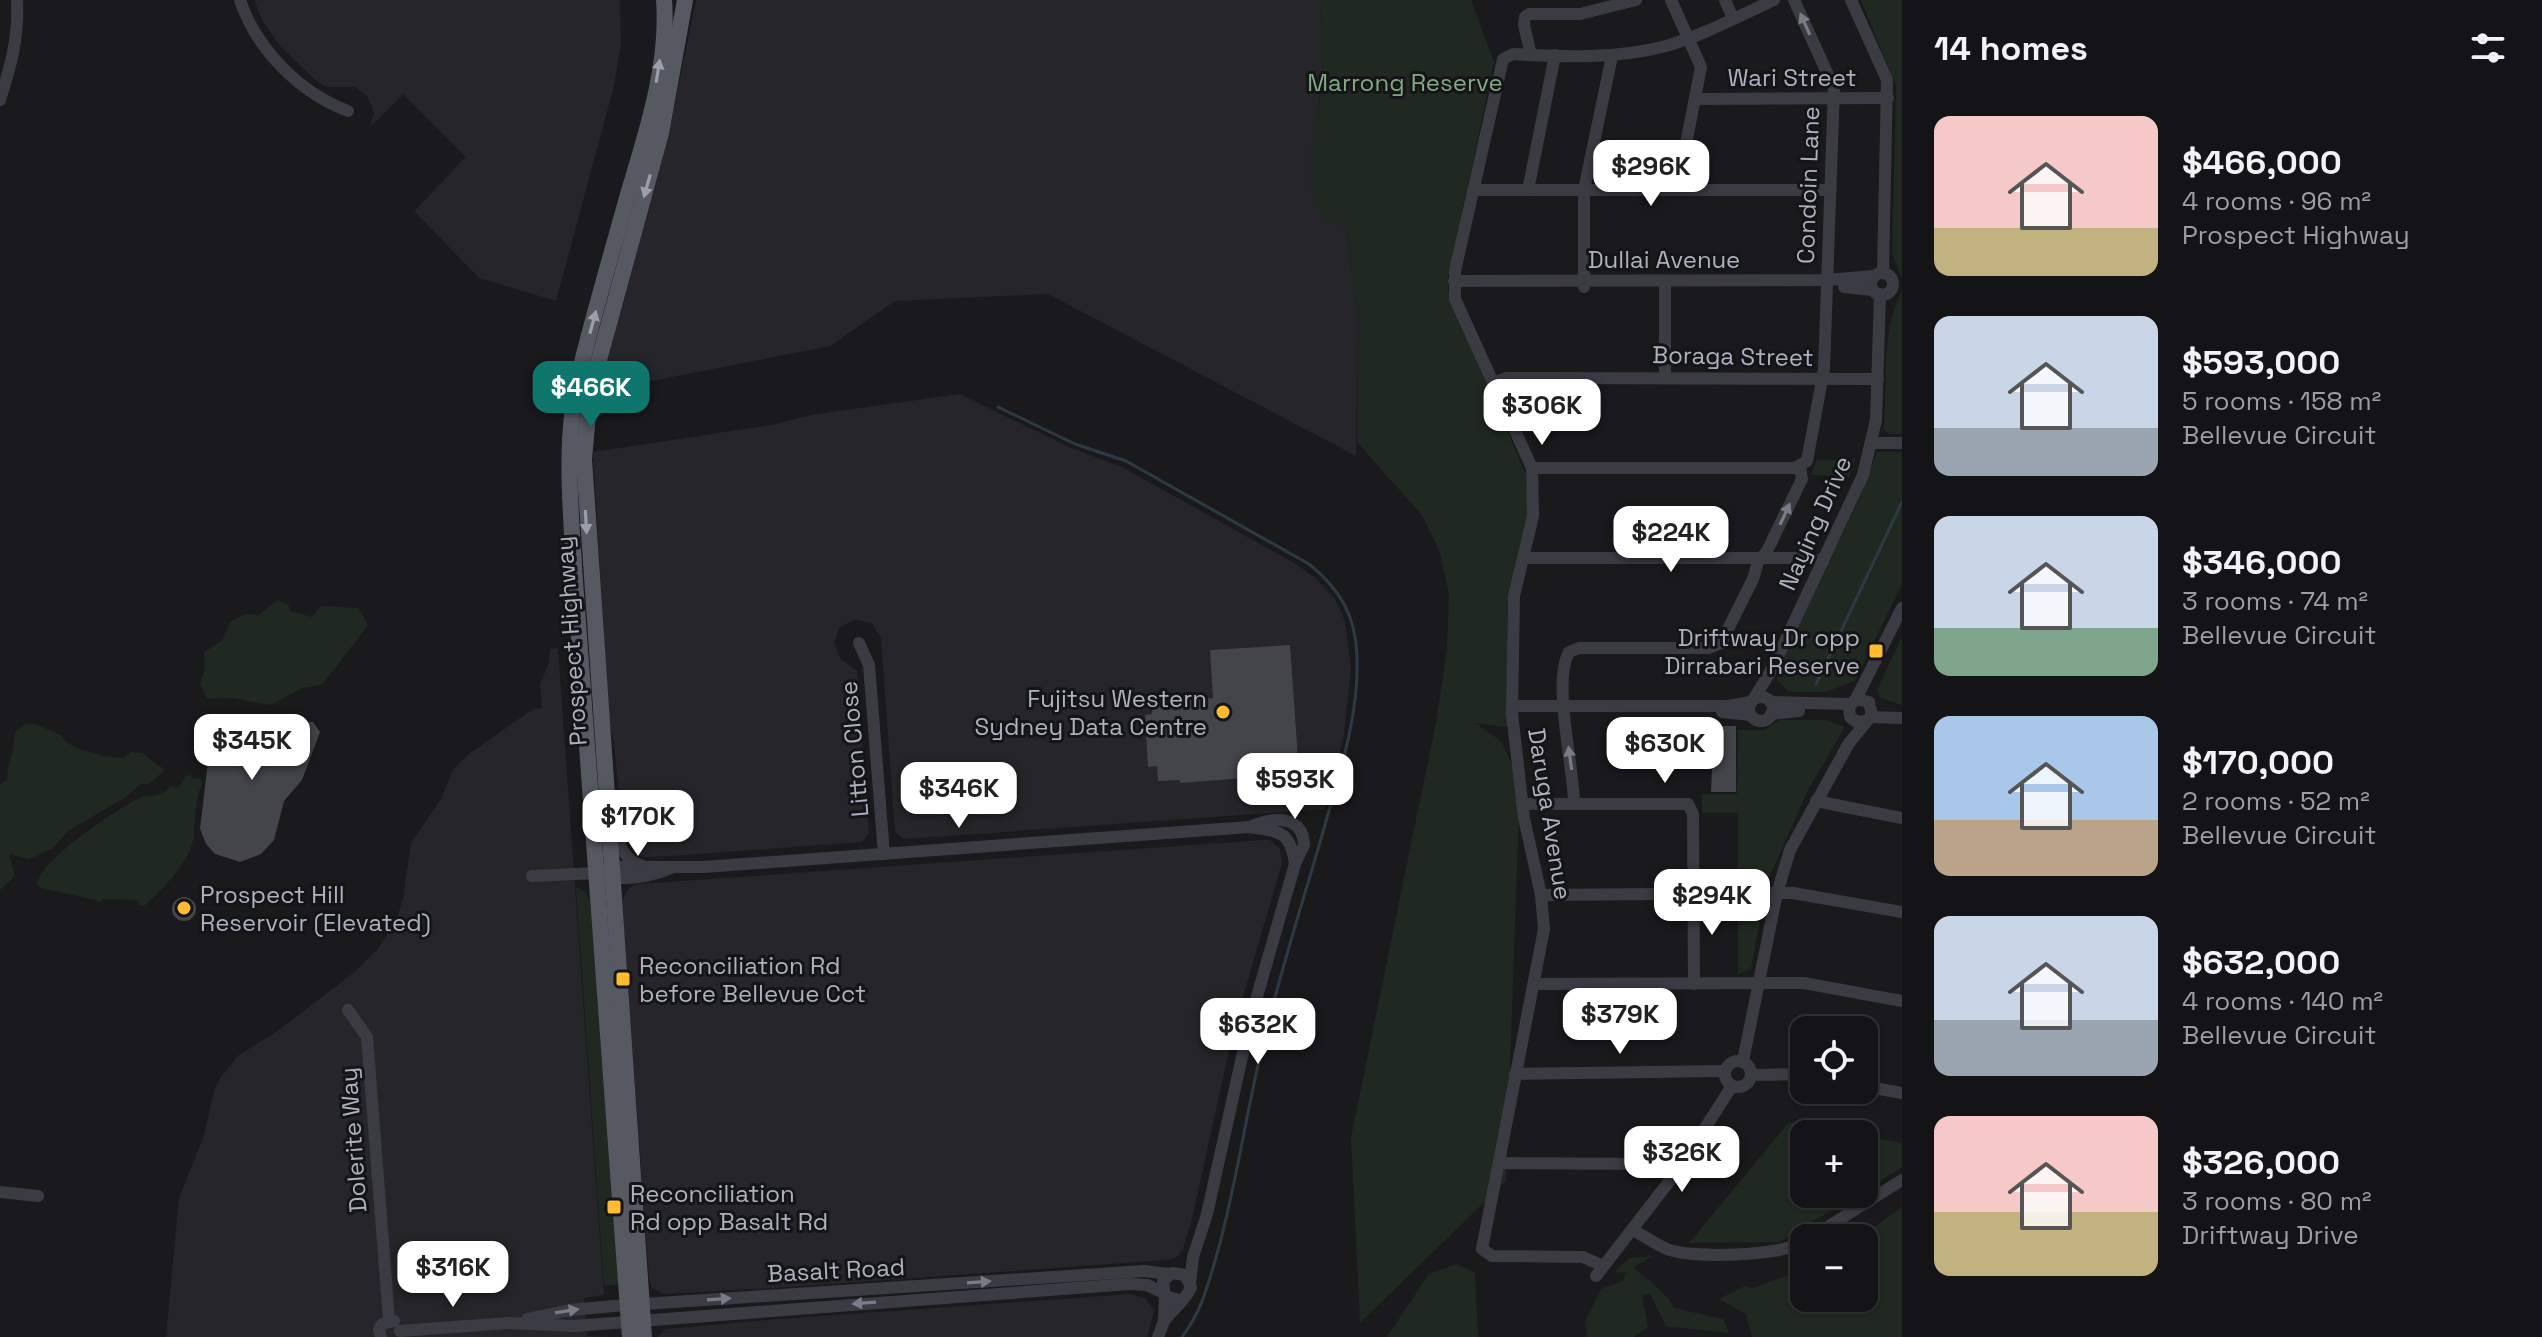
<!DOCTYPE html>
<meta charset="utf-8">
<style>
:root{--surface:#141416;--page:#1d1d1f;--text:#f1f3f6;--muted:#9d9ea1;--line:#333335;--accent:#0f766e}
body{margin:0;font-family:"Space Grotesk",sans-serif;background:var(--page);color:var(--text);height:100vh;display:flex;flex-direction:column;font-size:30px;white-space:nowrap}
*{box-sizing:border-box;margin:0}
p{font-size:26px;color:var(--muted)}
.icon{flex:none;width:44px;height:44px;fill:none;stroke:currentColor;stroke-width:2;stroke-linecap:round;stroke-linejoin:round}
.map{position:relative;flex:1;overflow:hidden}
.drawer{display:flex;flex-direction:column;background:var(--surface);width:640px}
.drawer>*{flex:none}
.buttons{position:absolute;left:1790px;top:1016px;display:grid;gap:16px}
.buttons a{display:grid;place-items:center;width:88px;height:88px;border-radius:16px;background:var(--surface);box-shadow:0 2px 6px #0004,0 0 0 2px var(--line);font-size:40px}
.price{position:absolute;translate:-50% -68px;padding:0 18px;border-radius:16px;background:#fff;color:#222;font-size:26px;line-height:52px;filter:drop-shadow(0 2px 4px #0008)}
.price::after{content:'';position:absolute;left:50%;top:48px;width:24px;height:18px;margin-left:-12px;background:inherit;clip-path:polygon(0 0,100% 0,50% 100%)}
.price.on{background:var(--accent);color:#fff}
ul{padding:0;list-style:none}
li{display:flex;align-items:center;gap:24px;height:200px;padding:0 32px}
li span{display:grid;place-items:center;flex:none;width:224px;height:160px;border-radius:16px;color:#555}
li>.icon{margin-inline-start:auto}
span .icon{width:96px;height:96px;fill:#fffc;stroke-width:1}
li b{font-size:34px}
h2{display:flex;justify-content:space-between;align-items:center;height:96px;padding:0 32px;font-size:34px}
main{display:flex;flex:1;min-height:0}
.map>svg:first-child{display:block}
.built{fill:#26262a}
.green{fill:#1f2921}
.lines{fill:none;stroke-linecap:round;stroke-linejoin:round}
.stream{stroke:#2e3a43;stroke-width:3}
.building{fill:#44454a}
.minor{stroke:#3b3c43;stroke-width:12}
.major{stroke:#575962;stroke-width:16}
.oneway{fill:#797c87}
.oneway2{fill:#9b9fac}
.poi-dot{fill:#ffbc30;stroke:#151518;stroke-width:3}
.labels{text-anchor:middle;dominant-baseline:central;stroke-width:6;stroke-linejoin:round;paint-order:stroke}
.street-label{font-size:24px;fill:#acb1be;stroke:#151518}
.park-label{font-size:24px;fill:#81aa84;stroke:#151518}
.poi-label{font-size:24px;fill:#acb1be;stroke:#151518;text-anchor:start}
</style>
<main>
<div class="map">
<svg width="1902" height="1337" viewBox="0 0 1902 1337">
<rect width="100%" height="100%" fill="#1a1a1d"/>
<!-- built -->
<g class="built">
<polygon points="254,0 620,0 621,44 614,86 556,301 479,278 414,211 466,157 403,94 370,127 374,112 367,96 355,87 327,87 314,79 280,46 262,20"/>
<polygon points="696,0 1320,0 1323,79 1318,103 1323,217 1346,227 1357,311 1356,456 1048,294 895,301 830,346 601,391 615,325 667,142"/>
<polygon points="960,394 1069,447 1122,467 1296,564 1315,578 1335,599 1345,621 1351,668 1344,735 1325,809 904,839 895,832 881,638 872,623 854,620 839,628 834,643 841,659 857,671 869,834 862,842 671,856 644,857 635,854 622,828 614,742 609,722 593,452 771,425 811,415"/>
<polygon points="558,648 604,1295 584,1298 587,1336 607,1337 166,1337 179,1198 204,1135 214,1091 221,1077 239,1055 276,1032 352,974 378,949 397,918 403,899 411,843 441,799 453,770 469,754 533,709 542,708 540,684 549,663 550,649"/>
<polygon points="1263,840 1270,840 1280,849 1282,863 1235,1024 1192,1219 1183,1249 1177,1257 1168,1260 774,1288 663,1294 652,1288 649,1279 622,900 629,888 638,884"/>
<polygon points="1131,1294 1146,1299 1154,1311 1147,1337 657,1337 666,1329 778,1319"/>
</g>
<!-- green -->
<g class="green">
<polygon points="1320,0 1471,0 1494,62 1448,278 1448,291 1526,475 1530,504 1507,612 1508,727 1475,723 1501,741 1520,782 1506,1181 1360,1323 1351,1137 1436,722 1447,650 1449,594 1439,550 1422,515 1357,442 1357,311 1346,227 1323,217 1309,190 1309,161 1323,79"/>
<polygon points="1861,0 1902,0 1902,278 1892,254 1896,86"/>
<path d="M1902 291V434H1888L1884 429C1888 385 1880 331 1902 291Z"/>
<polygon points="1877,452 1902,452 1902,584 1855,681 1825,692 1789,692 1777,680 1780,661 1858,502"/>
<polygon points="1855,459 1849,477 1811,475 1817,460"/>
<polygon points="277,600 288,604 290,611 312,617 321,606 358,608 368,625 323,684 303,688 270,705 232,698 207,699 200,684 205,668 204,652 222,641 230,622 245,614 259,615"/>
<polygon points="1902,636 1902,705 1881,698 1877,690"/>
<polygon points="1780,720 1827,720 1845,727 1808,790 1769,878 1761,884 1738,884 1738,813 1702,813 1702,794 1737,794 1738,730 1764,730"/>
<path d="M26 724H35L61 735 66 742 79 749 105 756 123 758 131 752 142 753 165 770 149 784H141L126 797 68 831 52 849 29 859 9 854 15 876 0 890V785L7 779C8 762 15 748 15 731Z"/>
<path d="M191 775 192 779 200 778 202 783C196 798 195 818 194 834 193 859 162 890 144 906L139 905 138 900 103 899 99 903 96 900 41 888 37 884C42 857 120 808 145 795 155 798 164 794 171 786L178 788 186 776Z"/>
<polygon points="576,887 585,892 590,901 621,1284 604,1286"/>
<polygon points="1738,903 1758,903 1762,908 1751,969 1738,974"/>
<polygon points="1789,1122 1853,1134 1804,1134 1804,1194 1859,1194 1779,1242 1689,1243"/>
<polygon points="1864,1136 1902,1143 1902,1167 1864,1191"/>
<polygon points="1902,1207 1902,1337 1752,1337 1746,1314 1719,1299 1745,1286 1753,1288 1804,1269 1804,1298 1864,1298 1864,1238 1859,1238"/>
<path d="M1653 1256 1634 1267C1648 1282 1665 1290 1674 1308L1723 1319 1729 1333 1666 1326 1650 1294 1642 1295 1648 1327 1633 1337H1587L1585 1321 1601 1289 1623 1281 1626 1273 1615 1272 1629 1258Z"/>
<polygon points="1457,1264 1475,1273 1478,1337 1387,1337 1429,1274"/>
</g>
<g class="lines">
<!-- stream -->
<g class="stream">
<path d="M998 407 1075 444 1126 461 1309 564C1340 589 1356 616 1357 657 1359 711 1342 766 1327 818 1306 892 1282 965 1264 1040 1246 1111 1237 1183 1217 1254 1208 1284 1202 1311 1182 1337"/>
<polyline points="1816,684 1902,502"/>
</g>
</g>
<!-- building -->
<g class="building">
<polygon points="1290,645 1299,774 1180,783 1180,780 1158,781 1157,766 1148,767 1145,715 1152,714 1153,702 1213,698 1210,650"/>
<polygon points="225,718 313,722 320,732 302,780 284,801 274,840 261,854 240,862 215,854 206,844 200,829 212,728"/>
<polygon points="1714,726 1736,726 1736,792 1711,792"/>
<circle cx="184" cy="909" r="12"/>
</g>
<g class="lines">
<!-- minor -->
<g class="minor">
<path d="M240 0C256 49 300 93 348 111"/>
<polyline points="1671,0 1701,67 1677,190"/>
<polyline points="1725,0 1733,19"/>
<polyline points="1851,0 1887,80 1883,273"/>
<polyline points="1531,55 1524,25 1525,17 1529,14 1580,14 1636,0"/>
<polyline points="1696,99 1888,98"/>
<path d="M0 100C11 65 19 37 17 0"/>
<polyline points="1473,190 1830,190"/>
<polyline points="1528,190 1555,55"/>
<circle cx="1882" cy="284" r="11"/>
<polyline points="1454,281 1827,280 1874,276"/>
<polyline points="1665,281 1665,377"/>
<polyline points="1584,287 1584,190 1612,56"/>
<polyline points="1844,287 1873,290"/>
<polyline points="1493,383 1506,378 1547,378 1878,379"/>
<polyline points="1873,443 1902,443"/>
<polyline points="1532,468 1795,468 1807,461 1824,369 1834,88 1794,0"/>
<polyline points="1523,558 1810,558 1823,562"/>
<polyline points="859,643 869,665 884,854"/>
<circle cx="1761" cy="709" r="12"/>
<polyline points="1856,699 1902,608"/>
<polyline points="1753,700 1772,669 1863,475 1876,420 1880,294"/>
<polyline points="1771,702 1850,704"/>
<polyline points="1512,706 1728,706 1751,702"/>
<polyline points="1722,712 1751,715"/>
<polyline points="1771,714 1799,711"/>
<polyline points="1870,717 1902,718"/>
<polyline points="1816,801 1902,818"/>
<polyline points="1522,804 1688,804 1693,814 1694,984"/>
<path d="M1574 804C1574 767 1552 682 1569 652L1579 648H1709L1721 643 1753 579 1758 562 1767 551 1802 479 1800 467"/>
<path d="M614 827C620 844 623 860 641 865"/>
<path d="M604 875C624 882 652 876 671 868"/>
<path d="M532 876 597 873 611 867H704L1249 827C1280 832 1290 830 1295 864"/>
<polyline points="1541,895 1793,893 1902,912"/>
<polyline points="1534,984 1804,983 1902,1001"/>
<polyline points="348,1010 367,1037 389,1320"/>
<polyline points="1743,1061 1777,893 1790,850 1849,743 1872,715 1869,702 1856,699 1849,707 1850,717 1857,722 1866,721"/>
<circle cx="1738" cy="1074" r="13"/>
<polyline points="1515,1074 1725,1071"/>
<polyline points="1751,1075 1804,1074"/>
<polyline points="1864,1086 1902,1093"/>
<polyline points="1499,1163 1657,1164 1669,1165 1678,1170"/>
<polyline points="0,1192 38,1196"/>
<path d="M1633 1230C1644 1236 1655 1244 1667 1249 1693 1259 1779 1256 1804 1242"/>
<polyline points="1810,1238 1902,1180"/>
<path d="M1603 1266 1583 1257 1492 1256 1482 1249 1544 929 1541 895 1524 818 1512 713 1514 596 1533 516 1532 468 1455 299V271L1503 59 1513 54C1563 57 1617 59 1666 46 1704 35 1739 16 1774 0"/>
<polyline points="1596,1276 1678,1170 1732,1086"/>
<path d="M1190 1283 1193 1257 1207 1214 1250 1021 1295 864 1304 845C1303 814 1272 817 1250 827"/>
<polyline points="527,1319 570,1310 614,1306 1144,1271 1169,1274"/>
<path d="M1164 1321C1172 1310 1187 1299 1191 1287L1185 1275 1172 1273 1163 1281 1165 1296 1179 1300"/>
<polyline points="400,1331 508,1323 574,1326 1129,1284 1147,1285 1164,1293"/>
<polyline points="381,1337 379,1330 382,1324 394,1321"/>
<polyline points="1158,1337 1164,1321 1165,1296"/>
</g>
<!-- major -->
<g class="major">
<path d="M630 1337 575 581C571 513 563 441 579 374 594 313 612 252 629 191 647 131 669 64 664 0"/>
<polyline points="644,1337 584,459 590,393 661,133 685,0"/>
</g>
</g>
<!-- one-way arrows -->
<defs><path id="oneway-solid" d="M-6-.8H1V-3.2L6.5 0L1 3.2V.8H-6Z" transform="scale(2)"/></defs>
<g class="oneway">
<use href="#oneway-solid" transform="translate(1805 24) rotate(-114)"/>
<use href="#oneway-solid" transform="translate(1785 514) rotate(-65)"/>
<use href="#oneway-solid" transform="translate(1570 758) rotate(-98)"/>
<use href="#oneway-solid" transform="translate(979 1282) rotate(-4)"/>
<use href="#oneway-solid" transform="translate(719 1299) rotate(-4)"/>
<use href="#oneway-solid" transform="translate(864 1303) rotate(176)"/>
<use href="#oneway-solid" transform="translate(567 1311) rotate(-9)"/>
</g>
<g class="oneway2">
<use href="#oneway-solid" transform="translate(658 71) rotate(-81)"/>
<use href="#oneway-solid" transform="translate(647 186) rotate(106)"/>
<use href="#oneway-solid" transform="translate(593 322) rotate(-75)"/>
<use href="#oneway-solid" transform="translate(586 522) rotate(87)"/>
</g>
<!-- markers -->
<g class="poi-dot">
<rect x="1868" y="643" width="16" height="16" rx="4"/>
<circle cx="1223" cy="712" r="8"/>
<circle cx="184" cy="908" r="8"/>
<rect x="615" y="971" width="16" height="16" rx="4"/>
<rect x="606" y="1199" width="16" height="16" rx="4"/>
</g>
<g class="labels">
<!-- street labels -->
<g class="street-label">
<text x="1792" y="77">Wari Street</text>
<text transform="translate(1808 185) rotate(-88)">Condoin Lane</text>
<text x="1664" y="259">Dullai Avenue</text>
<text transform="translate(1733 356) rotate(1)">Boraga Street</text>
<text transform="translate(1815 523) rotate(-66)">Naying Drive</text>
<text transform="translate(571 641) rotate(-94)">Prospect Highway</text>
<text transform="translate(854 749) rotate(-95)">Litton Close</text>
<text transform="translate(1550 814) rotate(81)">Daruga Avenue</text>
<text transform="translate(353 1140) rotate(-94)">Dolerite Way</text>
<text transform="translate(836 1270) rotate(-3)">Basalt Road</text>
</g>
<!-- park labels -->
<g class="park-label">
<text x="1405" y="82">Marrong Reserve</text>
</g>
<!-- poi labels -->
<g class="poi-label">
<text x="1860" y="637" text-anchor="end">Driftway Dr opp<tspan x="1860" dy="28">Dirrabari Reserve</tspan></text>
<text x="1207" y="698" text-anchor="end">Fujitsu Western<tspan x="1207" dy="28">Sydney Data Centre</tspan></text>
<text x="200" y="894">Prospect Hill<tspan x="200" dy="28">Reservoir (Elevated)</tspan></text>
<text x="639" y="965">Reconciliation Rd<tspan x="639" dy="28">before Bellevue Cct</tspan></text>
<text x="630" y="1193">Reconciliation<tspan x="630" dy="28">Rd opp Basalt Rd</tspan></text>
</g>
</g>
</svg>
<div class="buttons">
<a><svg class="icon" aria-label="locate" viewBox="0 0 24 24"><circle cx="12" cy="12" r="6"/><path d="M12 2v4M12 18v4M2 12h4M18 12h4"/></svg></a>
<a>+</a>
<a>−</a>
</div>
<b class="price" style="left:1651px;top:208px">$296K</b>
<b class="price on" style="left:591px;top:429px">$466K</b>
<b class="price" style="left:1542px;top:447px">$306K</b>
<b class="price" style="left:1671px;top:574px">$224K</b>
<b class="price" style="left:252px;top:782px">$345K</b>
<b class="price" style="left:1665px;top:785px">$630K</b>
<b class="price" style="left:1295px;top:821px">$593K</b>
<b class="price" style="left:959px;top:830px">$346K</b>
<b class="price" style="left:638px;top:858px">$170K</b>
<b class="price" style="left:1712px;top:937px">$294K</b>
<b class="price" style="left:1620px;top:1056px">$379K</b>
<b class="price" style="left:1258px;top:1066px">$632K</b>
<b class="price" style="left:1682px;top:1194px">$326K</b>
<b class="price" style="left:453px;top:1309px">$316K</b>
</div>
<section class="drawer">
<h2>14 homes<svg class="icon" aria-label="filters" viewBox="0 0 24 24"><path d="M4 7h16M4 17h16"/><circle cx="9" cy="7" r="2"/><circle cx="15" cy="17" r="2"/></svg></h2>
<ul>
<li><span style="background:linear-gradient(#f6c9c9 70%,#c2b280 0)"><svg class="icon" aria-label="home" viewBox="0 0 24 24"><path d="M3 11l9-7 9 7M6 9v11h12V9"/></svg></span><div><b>$466,000</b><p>4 rooms · 96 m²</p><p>Prospect Highway</p></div></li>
<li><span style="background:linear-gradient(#c9d6e8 70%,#9aa5b1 0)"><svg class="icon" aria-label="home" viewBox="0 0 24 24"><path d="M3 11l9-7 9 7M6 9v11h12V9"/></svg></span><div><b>$593,000</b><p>5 rooms · 158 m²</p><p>Bellevue Circuit</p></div></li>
<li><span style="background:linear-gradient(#c9d6e8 70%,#7fa58c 0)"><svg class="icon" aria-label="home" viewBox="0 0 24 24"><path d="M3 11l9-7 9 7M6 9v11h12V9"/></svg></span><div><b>$346,000</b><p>3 rooms · 74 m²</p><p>Bellevue Circuit</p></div></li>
<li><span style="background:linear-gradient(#a9c7e8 65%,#b9a48a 0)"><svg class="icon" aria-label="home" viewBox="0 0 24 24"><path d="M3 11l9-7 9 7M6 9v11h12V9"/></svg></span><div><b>$170,000</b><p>2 rooms · 52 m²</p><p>Bellevue Circuit</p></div></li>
<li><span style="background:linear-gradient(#c9d6e8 65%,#9aa5b1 0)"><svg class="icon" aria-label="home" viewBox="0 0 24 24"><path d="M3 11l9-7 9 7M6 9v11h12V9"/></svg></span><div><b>$632,000</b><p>4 rooms · 140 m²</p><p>Bellevue Circuit</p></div></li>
<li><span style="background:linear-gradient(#f6c9c9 60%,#c2b280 0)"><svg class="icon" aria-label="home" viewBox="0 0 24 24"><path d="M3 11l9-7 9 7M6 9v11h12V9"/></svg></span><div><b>$326,000</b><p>3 rooms · 80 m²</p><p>Driftway Drive</p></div></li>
</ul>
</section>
</main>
